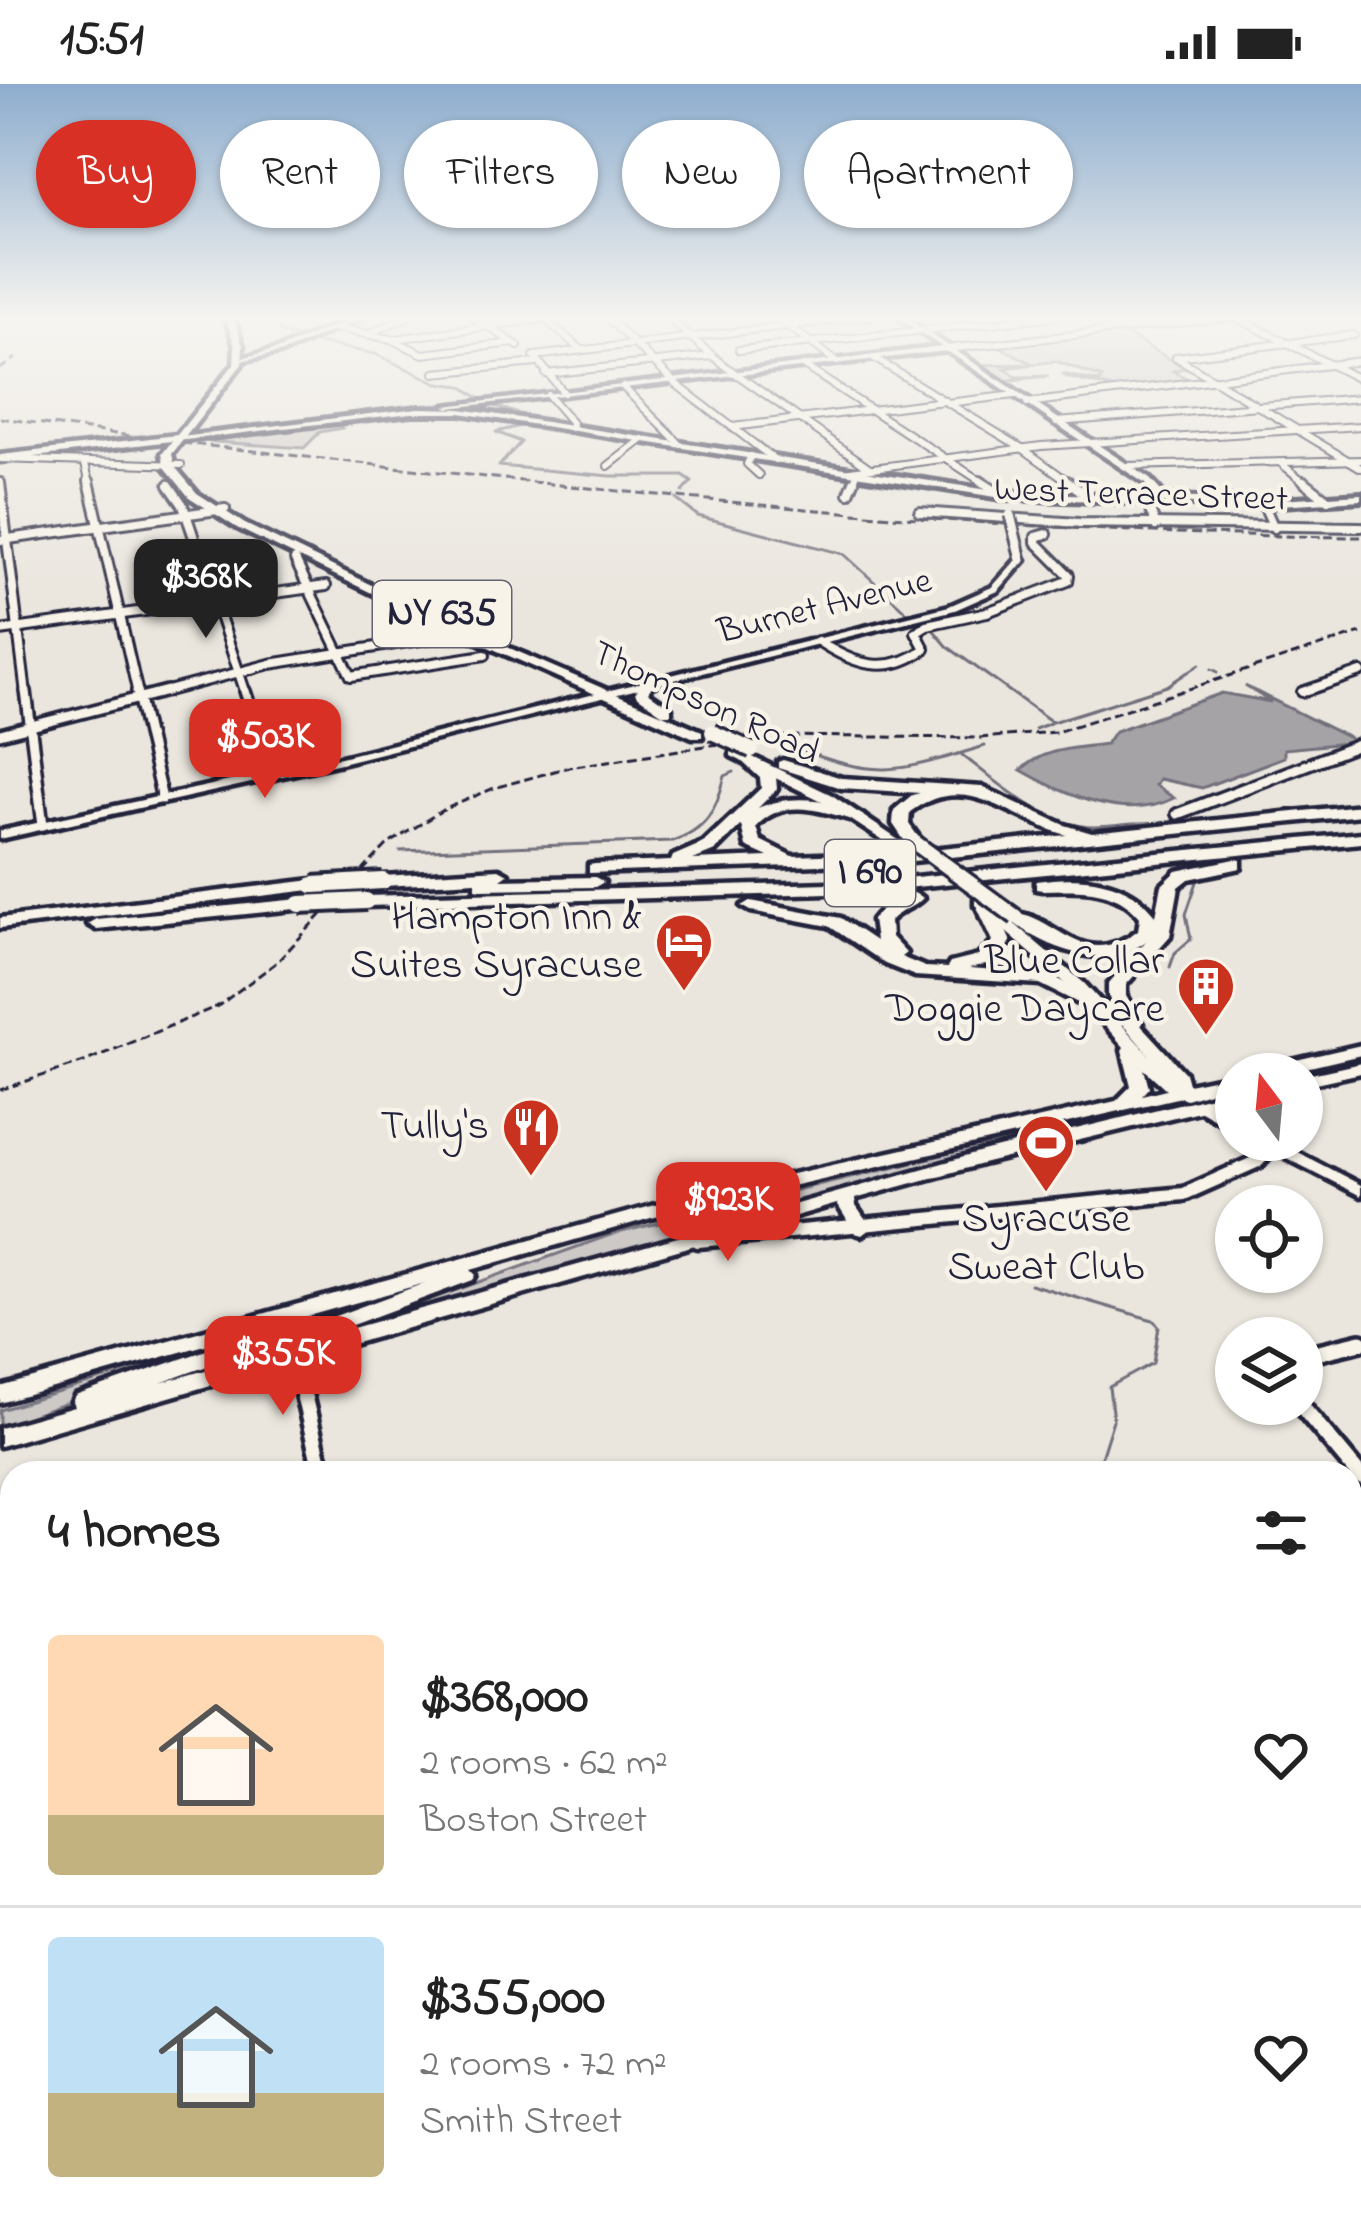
<!DOCTYPE html>
<meta charset="utf-8">
<style>
:root{--surface:#fff;--page:#f6f6f6;--text:#222;--muted:#767676;--line:#e0e0e0;--accent:#d93025}
body{margin:0;font-family:"Indie Flower",sans-serif;background:var(--page);color:var(--text);height:100vh;display:flex;flex-direction:column;font-size:45px;white-space:nowrap}
*{box-sizing:border-box;margin:0}
p{font-size:39px;color:var(--muted)}
.icon{flex:none;width:66px;height:66px;fill:none;stroke:currentColor;stroke-width:2;stroke-linecap:round;stroke-linejoin:round}
.map{position:relative;flex:1;overflow:hidden}
.drawer{position:absolute;left:0px;top:1377px;width:1362px;height:768px;display:flex;flex-direction:column;background:var(--surface);border-radius:36px 36px 0 0;box-shadow:0 3px 9px #0004}
.drawer>*{flex:none}
.hud{position:absolute;left:36px;top:36px;width:1290px;height:108px;display:flex;gap:24px}
.needle{width:78px;rotate:344deg}
.buttons{position:absolute;left:1215px;top:969px;display:grid;gap:24px}
.buttons a{display:grid;place-items:center;width:108px;height:108px;border-radius:50%;background:var(--surface);box-shadow:0 3px 9px #0004;font-size:60px}
.price{position:absolute;translate:-50% -102px;padding:0 27px;border-radius:24px;background:var(--accent);color:#fff;font-size:39px;line-height:78px;filter:drop-shadow(0 3px 6px #0008)}
.price::after{content:'';position:absolute;left:50%;top:72px;width:36px;height:27px;margin-left:-18px;background:inherit;clip-path:polygon(0 0,100% 0,50% 100%)}
.price.active{background:#222;color:#fff}
ul{padding:0;list-style:none}
li{display:flex;align-items:center;gap:36px;height:300px;padding:0 48px}
li+li{border-top:3px solid var(--line)}
li span{display:grid;place-items:center;flex:none;width:336px;height:240px;border-radius:12px;color:#555}
li>.icon{margin-inline-start:auto}
span .icon{width:144px;height:144px;fill:#fffc;stroke-width:1}
li b{font-size:51px}
h2{display:flex;justify-content:space-between;align-items:center;height:144px;padding:0 48px;font-size:51px}
.tag{padding:0 42px;border-radius:54px;background:var(--surface);box-shadow:0 3px 9px #0004;font-size:42px;line-height:108px}
.tag.active{background:var(--accent);color:#fff}
.status{display:flex;justify-content:space-between;align-items:center;height:84px;padding:0 60px;background:var(--surface);direction:ltr}
.status svg{height:33px;fill:currentColor}
.map>svg:first-child{display:block}
.green{fill:#cdc9c6;stroke:#787680;stroke-width:3}
.water{fill:#a6a3a6;stroke:#716f7b;stroke-width:3}
.lines{fill:none;stroke-linecap:round;stroke-linejoin:round}
.stream{stroke:#716f7b;stroke-width:3}
.minor-far5-casing{stroke:#22223b;stroke-width:10}
.minor-far4-casing{stroke:#22223b;stroke-width:14}
.minor-far3-casing{stroke:#22223b;stroke-width:16}
.minor-far2-casing{stroke:#22223b;stroke-width:21}
.minor-far1-casing{stroke:#22223b;stroke-width:24}
.minor-casing{stroke:#22223b;stroke-width:27}
.tertiary-casing{stroke:#22223b;stroke-width:9}
.secondary-casing{stroke:#22223b;stroke-width:10}
.primary-casing{stroke:#22223b;stroke-width:9}
.motorway-casing{stroke:#22223b;stroke-width:9}
.minor-far5{stroke:#f7f3e8;stroke-width:6}
.minor-far4{stroke:#f7f3e8;stroke-width:8}
.minor-far3{stroke:#f7f3e8;stroke-width:9}
.minor-far2{stroke:#f7f3e8;stroke-width:12}
.minor-far1{stroke:#f7f3e8;stroke-width:15}
.minor{stroke:#f7f3e8;stroke-width:18}
.tertiary{fill:#f7f3e8;fill-rule:evenodd}
.secondary{fill:#f7f3e8;fill-rule:evenodd}
.primary{fill:#f7f3e8;fill-rule:evenodd}
.motorway{fill:#f7f3e8;fill-rule:evenodd}
.rail{stroke:#22223b;stroke-width:3;stroke-dasharray:9 4.5;stroke-linecap:butt}
.tertiary-bridge-casing{stroke:#22223b;stroke-width:15;stroke-linecap:butt}
.primary-bridge-casing{stroke:#22223b;stroke-width:21;stroke-linecap:butt}
.motorway-bridge-casing{stroke:#22223b;stroke-width:24;stroke-linecap:butt}
.tertiary-bridge{stroke:#f7f3e8;stroke-width:9}
.primary-bridge{stroke:#f7f3e8;stroke-width:14}
.motorway-bridge{stroke:#f7f3e8;stroke-width:16}
.labels{text-anchor:middle;dominant-baseline:central;stroke-width:9;stroke-linejoin:round;paint-order:stroke}
.far-street-label{font-size:36px;fill:#22223b;stroke:#f7f3e8}
.shield{fill:#f7f3e8;stroke:#62616f;stroke-width:3}
.shield-label{font-size:39px;font-weight:bold;fill:#22223b}
.poi-label{font-size:42px;fill:#22223b;stroke:#f7f3e8;text-anchor:end}
</style>
<div class="status"><b>15:51</b><svg viewBox="0 0 49 12"><path d="M0 12V9h3v3zM5 12V6h3v6zM10 12V3h3v9zM15 12V0h3v12zM26 1h20v11H26zM47 4h2v5h-2z"/></svg></div>
<div class="map">
<svg width="1361" height="2145" viewBox="0 0 1361 2145">
<rect width="100%" height="100%" fill="#eae6de"/>
<filter id="ink" filterUnits="userSpaceOnUse"><feTurbulence type="fractalNoise" baseFrequency=".00833" numOctaves="2"/><feDisplacementMap in="SourceGraphic" scale="24" xChannelSelector="R" yChannelSelector="G"/><feConvolveMatrix kernelMatrix="1 2 1 2 8 2 1 2 1" color-interpolation-filters="sRGB"/></filter>
<g filter="url(#ink)">
<!-- green -->
<g class="green">
<polygon points="1123,248 1185,284 1173,287 1190,296 1116,305 1067,293 1062,290 1099,298 1102,294 1056,277 1005,284 1017,293 1049,292 1001,297 974,281 1033,280 997,261"/>
<polygon points="337,338 342,344 320,348 304,364 186,356"/>
<polygon points="1167,1017 644,1160 320,1255 613,1150"/>
<polygon points="252,1249 256,1251 0,1343 0,1326"/>
</g>
<!-- water -->
<path class="water" d="M1245 602 1357 658 1284 665V673L1202 704 1159 695 1155 701 1174 714C1124 739 1065 711 1021 686 1043 664 1076 664 1106 660L1115 647 1222 609 1271 618Z"/>
<g class="lines">
<!-- stream -->
<g class="stream">
<polyline points="263,232 284,250 301,255"/>
<polyline points="309,257 375,270 438,299 462,302 482,316"/>
<polyline points="488,320 535,335"/>
<polyline points="529,340 496,348 521,358 499,382 611,392 683,392 692,398 683,408"/>
<polyline points="676,415 698,432 844,470 908,529"/>
<polyline points="931,543 948,563 1052,638 1167,602 1200,580"/>
<polyline points="1212,585 1218,588"/>
<polyline points="1035,645 1050,639"/>
<path d="M790 662C879 696 896 689 985 662"/>
<path d="M962 671C998 699 1046 742 1094 743 1117 743 1138 737 1161 741"/>
<path d="M400 767 672 757C706 746 717 725 725 692L734 688"/>
<polyline points="1170,883 1175,869 1191,855 1186,830 1199,792"/>
<polyline points="1030,1200 1153,1236 1159,1242 1153,1279 1109,1303 1113,1336 1100,1377"/>
</g>
<!-- minor-far5 casing -->
<g class="minor-far5-casing">
<g id="minor-far5">
<polyline points="472,232 518,262"/>
<polyline points="605,232 676,300 775,376"/>
<polyline points="665,232 725,282 870,384"/>
<polyline points="775,232 837,278"/>
<polyline points="1094,232 1120,245"/>
<polyline points="1233,232 1361,296"/>
<polyline points="543,234 582,266"/>
<polyline points="905,235 929,232"/>
<polyline points="336,244 391,255 423,270 513,259"/>
<polyline points="370,249 409,232"/>
<polyline points="395,255 562,232"/>
<polyline points="946,265 1244,232"/>
<polyline points="739,266 1057,232"/>
<polyline points="1176,273 1361,384"/>
<polyline points="1176,273 1354,251"/>
<polyline points="874,274 1022,364 1072,400"/>
<polyline points="804,282 985,400"/>
<polyline points="435,289 536,279"/>
<polyline points="546,290 712,272"/>
<polyline points="623,303 681,361"/>
<polyline points="564,309 534,272 870,232"/>
<polyline points="548,311 572,339 571,344"/>
<polyline points="947,319 1015,311"/>
<polyline points="1027,319 1361,277"/>
<polyline points="1056,338 1361,314"/>
<polyline points="732,343 944,317"/>
<polyline points="751,372 747,380 759,391"/>
<polyline points="0,375 181,381"/>
<polyline points="85,380 90,400"/>
<polyline points="1283,381 1307,400"/>
<polyline points="608,382 643,355"/>
<polyline points="1125,382 1361,376"/>
<polyline points="850,387 1041,362 1361,342"/>
<polyline points="853,400 857,389"/>
</g>
</g>
<!-- minor-far4 casing -->
<g class="minor-far4-casing">
<g id="minor-far4">
<polyline points="89,397 138,610"/>
<polyline points="980,397 1002,411"/>
<polyline points="1067,397 1091,414"/>
<polyline points="1304,397 1328,416"/>
<polyline points="0,399 26,610"/>
<polyline points="169,401 183,421 246,610"/>
<polyline points="849,409 854,397"/>
<polyline points="1146,416 1156,442"/>
<polyline points="1263,419 1274,444"/>
<polyline points="920,428 1079,439 1361,443"/>
<polyline points="1,456 225,425"/>
<polyline points="295,476 351,592 485,571"/>
<polyline points="0,547 326,502"/>
<path d="M818 557C854 581 888 592 925 565L916 548 927 541 987 528 1068 497 1069 491 1036 458V453L1047 450"/>
<polyline points="1302,608 1361,588"/>
<polyline points="156,610 270,580 452,551"/>
</g>
</g>
<!-- minor-far3 casing -->
<g class="minor-far3-casing">
<g id="minor-far3">
<polyline points="26,607 43,741"/>
<polyline points="137,607 162,715"/>
<polyline points="245,607 273,691"/>
<polyline points="0,650 167,607"/>
<polyline points="1177,730 1361,660"/>
</g>
</g>
<!-- minor-far2 casing -->
<g class="minor-far2-casing">
<polyline id="minor-far2" points="698,1157 1184,1110 1258,1077 1273,1062"/>
</g>
<!-- minor-far1 casing -->
<g class="minor-far1-casing">
<g id="minor-far1">
<polyline points="292,1261 322,1389"/>
<polyline points="1302,1272 1361,1258"/>
<polyline points="1300,1320 1361,1393"/>
<polyline points="0,1550 12,1546"/>
</g>
</g>
<!-- minor casing -->
<g class="minor-casing">
<g id="minor">
<polyline points="0,1721 12,1717"/>
<polyline points="0,1924 12,1920"/>
<polyline points="65,2145 97,2133"/>
</g>
</g>
<!-- tertiary casing -->
<g class="tertiary-casing">
<g id="tertiary">
<polygon points="358,232 366,232 283,268 240,277 237,275 279,265"/>
<polygon points="896,232 903,232 1150,395 1169,416 1162,418 1144,399 947,267 449,324 445,322 942,263"/>
<polygon points="1018,474 1025,476 998,507 955,526 341,679 0,755 0,747 341,673 949,522 992,503"/>
<polygon points="1198,1015 1236,1036 1236,1047 1193,1023 1191,1020 1193,1017"/>
<polygon points="1255,1056 1274,1056 1361,1101 1361,1112 1257,1059"/>
<polygon points="1361,1640 1361,1660 1350,1664 1350,1644"/>
<polygon points="383,2133 409,2133 404,2145 378,2145"/>
</g>
</g>
<!-- secondary casing -->
<g class="secondary-casing">
<polygon id="secondary" points="418,324 460,325 1002,408 1263,416 1361,410 1361,416 1263,422 1002,414 460,329 411,329 177,357 173,354"/>
</g>
<!-- primary casing -->
<g class="primary-casing">
<g id="primary">
<polygon points="225,232 233,232 243,262 242,280 172,370 175,383 197,409 245,440 440,534 702,647 702,653 692,653 432,538 237,444 189,413 165,383 162,370 172,357 0,377 0,371 177,351 234,280 235,262"/>
<polygon points="646,594 654,594 656,597 648,608 671,624 671,630 663,630 637,612 635,609"/>
<polygon points="736,665 832,711 906,761 904,764 894,764 822,717 731,672 731,666"/>
<path d="M980 814 985 815 1084 899 1151 973 1113 929 1121 924 1127 926 1185 989 1188 1000 1236 990V1000L1186 1015 1181 1013 651 1134 471 1186 476 1191 473 1196 317 1254 982 1068 1236 1006V1018L982 1080 855 1115 856 1122 871 1144 862 1151 855 1149 837 1120 0 1362V1344L74 1323 72 1318 75 1312 287 1238 294 1241 297 1246 425 1199 0 1319V1303L651 1122 1116 1017 1131 1002 1122 966 1124 963 1072 905 975 821V815ZM1144 985 1166 1005 1142 1011 1149 1003ZM280 1256 287 1263 160 1299Z"/>
<polygon points="1361,961 1361,971 1280,990 1248,990 1257,985"/>
<polygon points="1361,979 1361,989 1302,1002 1302,992"/>
</g>
</g>
<!-- motorway casing -->
<g class="motorway-casing">
<g id="motorway">
<path d="M744 667 776 693 777 705 758 724C789 709 836 714 864 732L856 737C822 727 783 712 756 743L760 756 792 772 903 768 1067 751C1011 736 966 685 910 728L909 740 922 758 920 762H908L893 740 894 726 912 711 920 709 841 704 778 684V678L783 676 842 694 982 703 1065 741 1092 749 1361 721V731L903 778 589 789V781L595 780 671 777 673 772 703 759 761 704 760 694 736 672ZM741 741 746 763 768 773 693 776 715 767Z"/>
<polygon points="1361,749 1361,759 865,808 366,822 357,817 366,812 865,798"/>
<path d="M1235 775 1241 776V784L1189 795 1179 803 1170 852 1126 901V912L1142 940 1139 944H1125L1108 912V900L1146 857C1106 889 1041 864 1007 833L1010 829C1054 826 1080 891 1138 846L1140 833C1115 802 1078 805 1042 806L1036 805V797C1079 790 1128 794 1156 831L1162 801 1177 787Z"/>
<polygon points="499,785 508,790 501,795 595,793 604,798 595,803 482,805 476,804 476,797 383,802 374,797 383,792"/>
<polygon points="313,796 322,801 319,805 0,844 0,834"/>
<path d="M914 809 923 814C914 824 899 826 890 837L891 853 906 869 901 873 925 883 947 884 950 879 978 872 993 857 977 823 986 818 995 823 1011 858 990 880 969 885 1051 891 1104 920 1095 926 1088 924 1040 900 915 892 885 880 829 842 751 827 742 822 751 817 841 834 875 857 872 836C883 821 896 814 914 809Z"/>
<polygon points="300,815 306,816 306,824 96,845 87,840 96,835"/>
</g>
</g>
<!-- minor-far5 -->
<use href="#minor-far5" class="minor-far5"/>
<!-- minor-far4 -->
<use href="#minor-far4" class="minor-far4"/>
<!-- minor-far3 -->
<use href="#minor-far3" class="minor-far3"/>
<!-- minor-far2 -->
<use href="#minor-far2" class="minor-far2"/>
<!-- minor-far1 -->
<use href="#minor-far1" class="minor-far1"/>
<!-- minor -->
<use href="#minor" class="minor"/>
<!-- tertiary -->
<use href="#tertiary" class="tertiary"/>
<!-- secondary -->
<use href="#secondary" class="secondary"/>
<!-- primary -->
<use href="#primary" class="primary"/>
<!-- motorway -->
<use href="#motorway" class="motorway"/>
<!-- rail -->
<g class="rail">
<polyline points="0,285 16,274"/>
<polyline points="0,334 146,354"/>
<path d="M182 359C575 403 965 451 1361 453"/>
<polyline points="0,1006 84,978 218,922 277,878 387,761 441,727 494,704 569,683 770,652 980,654 1056,648 1361,549"/>
</g>
<!-- tertiary-bridge casing -->
<g class="tertiary-bridge-casing">
<polyline id="tertiary-bridge" points="1010,431 1021,476"/>
</g>
<!-- primary-bridge casing -->
<g class="primary-bridge-casing">
<g id="primary-bridge">
<polyline points="712,648 752,666"/>
<polyline points="914,758 1016,833"/>
</g>
</g>
<!-- motorway-bridge casing -->
<g class="motorway-bridge-casing">
<g id="motorway-bridge">
<polyline points="313,801 383,797"/>
<polyline points="300,820 366,817"/>
</g>
</g>
<!-- tertiary-bridge -->
<use href="#tertiary-bridge" class="tertiary-bridge"/>
<!-- primary-bridge -->
<use href="#primary-bridge" class="primary-bridge"/>
<!-- motorway-bridge -->
<use href="#motorway-bridge" class="motorway-bridge"/>
</g>
</g>
<!-- sky -->
<linearGradient id="sky" x2="0" y2="1"><stop stop-color="#8dadce"/><stop offset="0.44" stop-color="#f6f4f0"/><stop offset="1" stop-color="#f6f4f0" stop-opacity="0"/></linearGradient>
<rect width="1361" height="532" fill="url(#sky)"/>
<!-- icons -->
<defs>
<g id="hotel-pin" transform="scale(3)"><path d="M0 17L-7.5 6A9.5 9.5 0 1 1 7.5 6Z" fill="#c8321e" stroke="#f7f3e8"/><path d="M-6-4.5h1.5V1H6V5H4.5V3h-9V5H-6ZM-4 0a1.8 1.8 0 1 1 3.6 0ZM.5 0V-2.5h3Q6-2.5 6 0Z" fill="#fff"/></g>
<g id="building-pin" transform="scale(3)"><path d="M0 17L-7.5 6A9.5 9.5 0 1 1 7.5 6Z" fill="#c8321e" stroke="#f7f3e8"/><path d="M-4-6H4V6H1V3H-1V6H-4ZM-2.5-4.3h1.7v1.8h-1.7ZM.8-4.3h1.7v1.8H.8ZM-2.5-1h1.7V.8h-1.7ZM.8-1h1.7V.8H.8Z" fill="#fff"/></g>
<g id="restaurant-pin" transform="scale(3)"><path d="M0 17L-7.5 6A9.5 9.5 0 1 1 7.5 6Z" fill="#c8321e" stroke="#f7f3e8"/><path d="M-5-6h1v4h1v-4h1v4h1v-4h1v5L-1.5 .5V6h-2V.5L-5-1ZM5-6V6H3V1.5H1.5Q1.5-4 5-6Z" fill="#fff"/></g>
<g id="stadium-pin" transform="scale(3)"><path d="M0 17L-7.5 6A9.5 9.5 0 1 1 7.5 6Z" fill="#c8321e" stroke="#f7f3e8"/><path d="M0-5a6.5 5 0 1 0 0 10a6.5 5 0 1 0 0-10ZM-3.5-1.8h7v3.6h-7Z" fill="#fff"/></g>
</defs>
<g fill-rule="evenodd">
<use href="#hotel-pin" x="684" y="858"/>
<use href="#building-pin" x="1206" y="902"/>
<use href="#restaurant-pin" x="531" y="1043"/>
<use href="#stadium-pin" x="1046" y="1059"/>
</g>
<g class="labels">
<!-- far-street labels -->
<g class="far-street-label">
<text transform="translate(1141 412) rotate(2)">West Terrace Street</text>
<text transform="translate(825 524) rotate(-14)">Burnet Avenue</text>
<text transform="translate(705 620) rotate(25)">Thompson Road</text>
</g>
<!-- shield labels -->
<g class="shield">
<rect x="373" y="497" width="138" height="66" rx="9"/>
<rect x="825" y="756" width="90" height="66" rx="9"/>
</g>
<g class="shield-label">
<text x="442" y="530">NY 635</text>
<text x="870" y="789">I 690</text>
</g>
<!-- poi labels -->
<g class="poi-label">
<text x="642" y="834">Hampton Inn &amp;<tspan x="642" dy="48">Suites Syracuse</tspan></text>
<text x="1164" y="878">Blue Collar<tspan x="1164" dy="48">Doggie Daycare</tspan></text>
<text x="489" y="1043">Tully's</text>
<text x="1046" y="1136" text-anchor="middle">Syracuse<tspan x="1046" dy="48">Sweat Club</tspan></text>
</g>
</g>
</svg>
<div class="buttons">
<a><svg class="needle" viewBox="-14 -14 28 28"><path d="M0-13l5 13h-10z" fill="#e53935"/><path d="M0 13l5-13h-10z" fill="#767676"/></svg></a>
<a><svg class="icon" aria-label="locate" viewBox="0 0 24 24"><circle cx="12" cy="12" r="6"/><path d="M12 2v4M12 18v4M2 12h4M18 12h4"/></svg></a>
<a><svg class="icon" aria-label="layers" viewBox="0 0 24 24"><path d="M12 4l9 5-9 5-9-5zM3 14l9 5 9-5"/></svg></a>
</div>
<b class="price active" style="left:206px;top:557px">$368K</b>
<b class="price" style="left:265px;top:717px">$503K</b>
<b class="price" style="left:728px;top:1180px">$923K</b>
<b class="price" style="left:283px;top:1334px">$355K</b>
<div class="hud">
<a class="tag active">Buy</a>
<a class="tag">Rent</a>
<a class="tag">Filters</a>
<a class="tag">New</a>
<a class="tag">Apartment</a>
</div>
<section class="drawer">
<h2>4 homes<svg class="icon" aria-label="filters" viewBox="0 0 24 24"><path d="M4 7h16M4 17h16"/><circle cx="9" cy="7" r="2"/><circle cx="15" cy="17" r="2"/></svg></h2>
<ul>
<li><span style="background:linear-gradient(#ffd9b3 75%,#c2b280 0)"><svg class="icon" aria-label="home" viewBox="0 0 24 24"><path d="M3 11l9-7 9 7M6 9v11h12V9"/></svg></span><div><b>$368,000</b><p>2 rooms · 62 m²</p><p>Boston Street</p></div><svg class="icon" aria-label="heart" viewBox="0 0 24 24"><path d="M12 20l-8-8c-3-5 5-10 8-4 3-6 11-1 8 4z"/></svg></li>
<li><span style="background:linear-gradient(#bfe0f5 65%,#c2b280 0)"><svg class="icon" aria-label="home" viewBox="0 0 24 24"><path d="M3 11l9-7 9 7M6 9v11h12V9"/></svg></span><div><b>$355,000</b><p>2 rooms · 72 m²</p><p>Smith Street</p></div><svg class="icon" aria-label="heart" viewBox="0 0 24 24"><path d="M12 20l-8-8c-3-5 5-10 8-4 3-6 11-1 8 4z"/></svg></li>
</ul>
</section>
</div>
